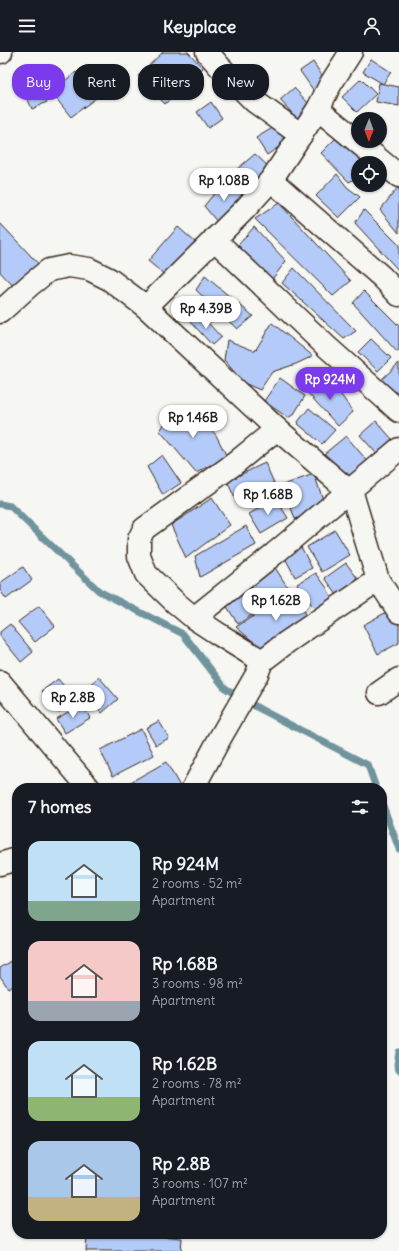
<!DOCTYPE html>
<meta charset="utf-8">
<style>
:root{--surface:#171b24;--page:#242831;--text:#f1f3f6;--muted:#9ea1a6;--accent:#7c3aed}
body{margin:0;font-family:Delius,sans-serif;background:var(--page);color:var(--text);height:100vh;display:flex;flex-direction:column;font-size:15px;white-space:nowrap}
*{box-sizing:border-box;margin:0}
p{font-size:13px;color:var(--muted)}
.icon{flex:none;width:22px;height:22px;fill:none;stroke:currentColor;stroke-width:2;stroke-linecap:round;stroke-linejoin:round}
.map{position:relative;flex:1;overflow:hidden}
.sheet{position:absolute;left:12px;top:731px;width:375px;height:456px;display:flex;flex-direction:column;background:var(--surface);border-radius:16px;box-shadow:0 1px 3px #0004}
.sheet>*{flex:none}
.guide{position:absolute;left:12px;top:12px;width:375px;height:36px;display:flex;gap:8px}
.needle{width:26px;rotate:181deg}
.tools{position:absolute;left:351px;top:60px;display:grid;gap:8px}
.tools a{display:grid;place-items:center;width:36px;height:36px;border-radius:50%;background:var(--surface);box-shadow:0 1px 3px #0004;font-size:20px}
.price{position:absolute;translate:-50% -34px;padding:0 9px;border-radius:14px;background:#fff;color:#222;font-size:13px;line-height:26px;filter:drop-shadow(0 1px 2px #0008)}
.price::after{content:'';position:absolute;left:50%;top:24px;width:12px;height:9px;margin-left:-6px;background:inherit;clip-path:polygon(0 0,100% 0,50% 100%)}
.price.on{background:var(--accent);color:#fff}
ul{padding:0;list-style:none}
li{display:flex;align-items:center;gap:12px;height:100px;padding:0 16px}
li span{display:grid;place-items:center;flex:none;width:112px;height:80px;border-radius:12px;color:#555}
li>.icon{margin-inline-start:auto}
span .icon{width:48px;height:48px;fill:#fffc;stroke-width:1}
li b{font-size:17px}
h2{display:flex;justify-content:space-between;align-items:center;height:48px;padding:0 16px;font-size:17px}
.tag{padding:0 14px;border-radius:16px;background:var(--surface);box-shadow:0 1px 3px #0004;font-size:14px;line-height:36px}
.tag.on{background:var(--accent);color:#fff}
header{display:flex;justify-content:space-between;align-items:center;height:52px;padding:0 16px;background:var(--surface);font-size:18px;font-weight:800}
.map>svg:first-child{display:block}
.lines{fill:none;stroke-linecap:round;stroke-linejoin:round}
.stream{stroke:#6f949d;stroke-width:7}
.building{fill:#b4cbf9;stroke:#3b2a1e}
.minor-casing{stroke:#3b2a1e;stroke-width:25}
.minor{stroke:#f6f6f2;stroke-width:22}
</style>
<header><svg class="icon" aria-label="menu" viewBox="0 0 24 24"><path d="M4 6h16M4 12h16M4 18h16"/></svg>Keyplace<svg class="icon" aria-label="person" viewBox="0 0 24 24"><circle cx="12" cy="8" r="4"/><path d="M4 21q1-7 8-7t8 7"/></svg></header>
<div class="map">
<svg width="399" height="1199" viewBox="0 0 399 1199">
<rect width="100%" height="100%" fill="#f6f6f2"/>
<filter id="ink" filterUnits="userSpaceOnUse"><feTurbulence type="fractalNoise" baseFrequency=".025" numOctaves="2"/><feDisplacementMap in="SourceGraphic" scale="8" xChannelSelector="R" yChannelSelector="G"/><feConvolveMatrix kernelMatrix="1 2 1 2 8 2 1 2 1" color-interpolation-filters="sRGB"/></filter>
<g filter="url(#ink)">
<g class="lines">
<!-- stream -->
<g class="stream">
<polyline points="0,452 10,454 99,539 183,582 225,636 260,657 368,713 376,736"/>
<polyline points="382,751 399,797"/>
<polyline points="399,1000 397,1013 399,1018"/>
</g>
</g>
<!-- building -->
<g class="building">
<polygon points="163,0 188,0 203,16 165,52 138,24"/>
<polygon points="371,7 391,20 383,32 363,20"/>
<polygon points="313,10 329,34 316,42 300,19"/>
<polygon points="76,20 96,46 71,65 51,40"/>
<polygon points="35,24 47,50 32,57 21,31"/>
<polygon points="361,27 376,42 357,60 342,45"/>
<polygon points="379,31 399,35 399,54 376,50"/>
<polygon points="294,36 313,56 299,69 280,48"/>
<polygon points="211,50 222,66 208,76 197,60"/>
<polygon points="279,72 289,88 267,103 256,86"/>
<polygon points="337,85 371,111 358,111 358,125 349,130 321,101"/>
<polygon points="255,102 270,116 251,132 236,118"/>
<polygon points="337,122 347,135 360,145 339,166 316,144"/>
<polygon points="236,133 246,147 218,171 204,154 217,138"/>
<polygon points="399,134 399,181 380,158"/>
<polygon points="279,151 351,229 333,244 255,167"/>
<polygon points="364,158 399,193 399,219 355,171"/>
<polygon points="0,171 45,219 16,237 0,220"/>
<polygon points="178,175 203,197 171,228 148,209"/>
<polygon points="254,175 286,209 270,230 232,200"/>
<polygon points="294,216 356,279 344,287 282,231"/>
<polygon points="205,224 253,264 237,277 196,238"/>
<polygon points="364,239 399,274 399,299 397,300 353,251"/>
<polygon points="210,253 219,262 211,270 202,261"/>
<polygon points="200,262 221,285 212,293 191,270"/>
<polygon points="272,271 313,304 296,312 272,320 260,338 244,331 224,308 227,288 255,299"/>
<polygon points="371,287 391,306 378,319 358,300"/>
<polygon points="399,311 399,349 380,329"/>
<polygon points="280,326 305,344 294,362 288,366 264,349"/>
<polygon points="324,327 337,337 353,360 338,374 305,338"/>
<polygon points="175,354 198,363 216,383 227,405 196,421 160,379"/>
<polygon points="309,356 335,378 322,392 297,371"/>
<polygon points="376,369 392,387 376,401 360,383"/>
<polygon points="346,384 370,412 348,430 324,402"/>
<polygon points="162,403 181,431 163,443 147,415"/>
<polygon points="265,411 275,433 237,451 227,429"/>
<polygon points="314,422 326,456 295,467 283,433"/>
<polygon points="212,446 230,473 186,506 171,473"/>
<polygon points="276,447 288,466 261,482 249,462"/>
<polygon points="246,474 256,493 200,525 195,504"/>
<polygon points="335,478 350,503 322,520 307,495"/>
<polygon points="300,493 312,516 295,525 283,502"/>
<polygon points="346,511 358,527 337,543 325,526"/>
<polygon points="274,514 290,539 238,572 222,547"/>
<polygon points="23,515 32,528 6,547 0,538 0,531"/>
<polygon points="316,521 327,536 335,553 318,562 297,532"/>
<polygon points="296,537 308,572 263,598 236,575"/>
<polygon points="39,554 55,574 35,590 18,570"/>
<polygon points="392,557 399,570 399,591 378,602 363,573"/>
<polygon points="10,572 33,600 21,610 0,584 0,580"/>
<polygon points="99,625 118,647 102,661 83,640"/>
<polygon points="58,627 75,647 59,660 42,639"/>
<polygon points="82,652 90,666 65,681 56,667"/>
<polygon points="159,669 169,686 156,693 146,676"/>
<polygon points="141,677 154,703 113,724 100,698"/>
<polygon points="166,710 181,736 130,736 127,732"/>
<polygon points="15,907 17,910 17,931 8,936 0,924 0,916"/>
<polygon points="87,1182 135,1182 182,1186 181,1199 86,1199"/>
</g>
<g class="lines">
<!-- minor casing -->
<g class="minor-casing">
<g id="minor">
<polyline points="0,0 1,0"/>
<polyline points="207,0 220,15 254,49 301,83"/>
<polyline points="318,57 399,124"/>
<polyline points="271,128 382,225 399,243"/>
<polyline points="214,187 326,294 399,359"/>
<polyline points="146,255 245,157 271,128 318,57 330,33 351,0"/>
<polyline points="0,260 30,233 49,218 69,214 89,217 109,227 146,255 277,377 342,433 351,438 378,528 399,560"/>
<polyline points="194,566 274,502 399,397"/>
<polyline points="262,609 220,583 194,566 176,551 146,522 139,504 139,487 144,477 234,412 277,377"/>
<polyline points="0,630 89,736"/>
<polyline points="379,641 399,627"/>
<polyline points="193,736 220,686 257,622 262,609 287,590 378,528"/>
<polyline points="0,812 17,807"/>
</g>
</g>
<!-- minor -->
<use href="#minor" class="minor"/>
</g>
</g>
</svg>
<div class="tools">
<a><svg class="needle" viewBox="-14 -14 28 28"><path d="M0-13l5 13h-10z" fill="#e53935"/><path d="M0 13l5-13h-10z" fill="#9ea1a6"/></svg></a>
<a><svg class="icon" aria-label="locate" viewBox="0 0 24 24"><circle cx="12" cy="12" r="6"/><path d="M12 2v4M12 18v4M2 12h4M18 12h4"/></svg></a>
</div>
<b class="price" style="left:224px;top:150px">Rp 1.08B</b>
<b class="price" style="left:206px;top:278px">Rp 4.39B</b>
<b class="price on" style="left:330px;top:349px">Rp 924M</b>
<b class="price" style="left:193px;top:387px">Rp 1.46B</b>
<b class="price" style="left:268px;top:464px">Rp 1.68B</b>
<b class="price" style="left:276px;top:570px">Rp 1.62B</b>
<b class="price" style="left:73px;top:667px">Rp 2.8B</b>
<div class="guide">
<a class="tag on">Buy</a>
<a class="tag">Rent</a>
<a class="tag">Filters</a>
<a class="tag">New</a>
</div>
<section class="sheet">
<h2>7 homes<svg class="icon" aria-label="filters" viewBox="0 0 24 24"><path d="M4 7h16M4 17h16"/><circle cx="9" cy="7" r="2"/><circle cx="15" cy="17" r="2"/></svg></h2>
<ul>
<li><span style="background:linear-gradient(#bfe0f5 75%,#7fa58c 0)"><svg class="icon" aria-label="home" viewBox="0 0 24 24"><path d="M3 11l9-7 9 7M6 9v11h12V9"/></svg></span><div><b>Rp 924M</b><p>2 rooms · 52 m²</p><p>Apartment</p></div></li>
<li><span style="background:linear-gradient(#f6c9c9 75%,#9aa5b1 0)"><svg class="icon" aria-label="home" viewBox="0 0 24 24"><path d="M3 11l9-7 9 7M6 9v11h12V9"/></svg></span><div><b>Rp 1.68B</b><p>3 rooms · 98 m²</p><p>Apartment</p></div></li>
<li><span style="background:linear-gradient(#bfe0f5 70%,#8fb573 0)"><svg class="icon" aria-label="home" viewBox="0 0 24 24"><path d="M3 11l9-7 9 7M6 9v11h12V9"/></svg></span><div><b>Rp 1.62B</b><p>2 rooms · 78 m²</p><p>Apartment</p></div></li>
<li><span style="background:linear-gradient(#a9c7e8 70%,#c2b280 0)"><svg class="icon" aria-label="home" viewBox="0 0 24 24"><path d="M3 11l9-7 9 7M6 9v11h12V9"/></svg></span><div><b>Rp 2.8B</b><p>3 rooms · 107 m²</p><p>Apartment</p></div></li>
</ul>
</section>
</div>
